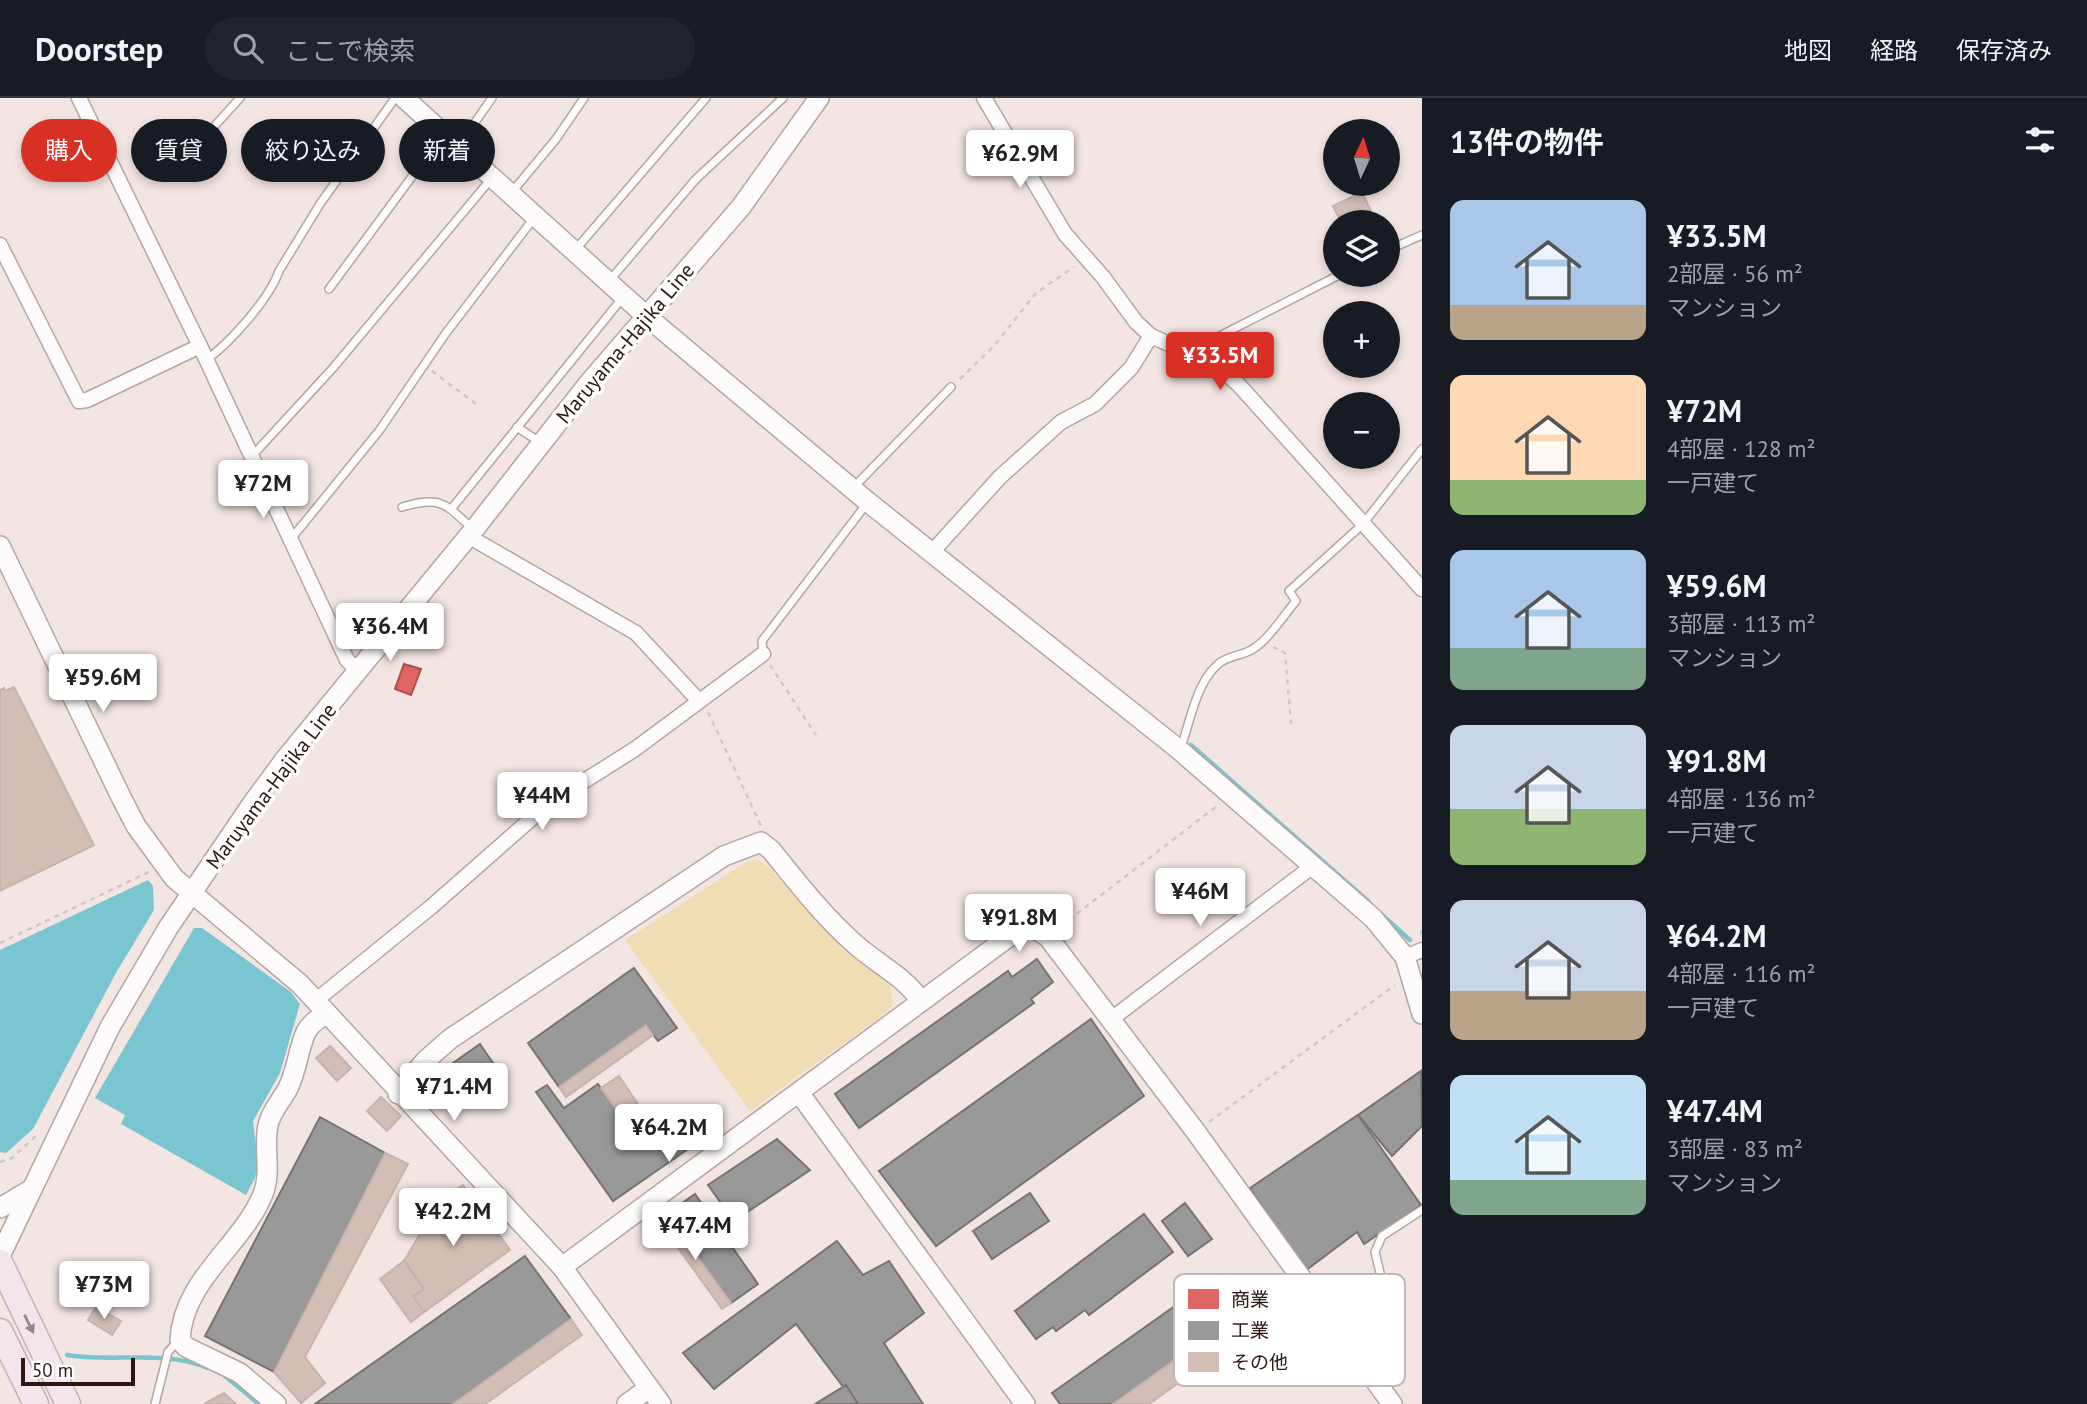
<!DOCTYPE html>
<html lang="ja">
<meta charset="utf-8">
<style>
:root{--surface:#171b24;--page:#20242c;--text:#f1f3f6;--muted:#9ea1a6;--line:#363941;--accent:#d93025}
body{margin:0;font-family:"PT Sans","Noto Sans JP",sans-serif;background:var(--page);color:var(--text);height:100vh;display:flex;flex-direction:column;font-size:26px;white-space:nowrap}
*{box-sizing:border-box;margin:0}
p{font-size:23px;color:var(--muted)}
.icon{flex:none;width:38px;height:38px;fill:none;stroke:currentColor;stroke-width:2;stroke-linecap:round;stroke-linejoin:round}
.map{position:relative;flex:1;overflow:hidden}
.drawer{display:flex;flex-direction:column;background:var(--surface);width:665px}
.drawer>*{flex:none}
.banner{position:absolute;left:21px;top:21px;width:665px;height:63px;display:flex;gap:14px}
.needle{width:46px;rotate:4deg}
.fabs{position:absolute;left:1323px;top:21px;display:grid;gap:14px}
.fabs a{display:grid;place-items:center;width:77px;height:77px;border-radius:50%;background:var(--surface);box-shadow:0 4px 10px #0003;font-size:35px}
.scale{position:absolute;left:21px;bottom:18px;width:114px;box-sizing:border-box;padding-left:7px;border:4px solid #2e1612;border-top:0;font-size:19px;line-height:24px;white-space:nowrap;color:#2e1612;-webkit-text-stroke:5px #fff;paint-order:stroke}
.price{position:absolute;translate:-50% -60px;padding:0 16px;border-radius:7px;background:#fff;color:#222;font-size:23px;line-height:46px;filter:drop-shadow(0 2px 4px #0008)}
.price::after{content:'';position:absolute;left:50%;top:42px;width:21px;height:16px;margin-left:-10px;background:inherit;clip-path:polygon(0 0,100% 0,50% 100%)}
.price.selected{background:var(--accent);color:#fff}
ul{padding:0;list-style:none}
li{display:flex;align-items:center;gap:21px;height:175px;padding:0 28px}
li span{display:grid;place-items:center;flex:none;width:196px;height:140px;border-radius:14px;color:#555}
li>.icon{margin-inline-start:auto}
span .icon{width:84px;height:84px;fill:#fffc;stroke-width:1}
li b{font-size:30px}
h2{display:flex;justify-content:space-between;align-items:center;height:84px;padding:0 28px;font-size:30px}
.tag{padding:0 24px;border-radius:32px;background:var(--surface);box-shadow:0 4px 10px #0003;font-size:24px;line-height:63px}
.tag.selected{background:var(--accent);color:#fff}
header{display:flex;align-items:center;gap:42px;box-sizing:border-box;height:98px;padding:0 35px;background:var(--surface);border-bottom:2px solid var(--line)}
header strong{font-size:33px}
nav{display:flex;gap:38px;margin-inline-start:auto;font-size:24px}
.search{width:490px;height:63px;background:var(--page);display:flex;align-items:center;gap:18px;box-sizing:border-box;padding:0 24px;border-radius:38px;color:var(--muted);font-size:26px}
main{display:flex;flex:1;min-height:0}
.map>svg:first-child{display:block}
.green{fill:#f1ddb4}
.water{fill:#79c5d1}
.shops{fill:#e06666;stroke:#ab4e4d;stroke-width:2}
.industry{fill:#999;stroke:#797270;stroke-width:2}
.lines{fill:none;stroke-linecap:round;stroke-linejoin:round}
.stream{stroke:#79c5d1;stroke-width:4.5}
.building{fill:#d2beb4;stroke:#c4b4ad;stroke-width:2}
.lane-casing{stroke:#b6a5a1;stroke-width:10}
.street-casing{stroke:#b6a5a1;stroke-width:17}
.secondary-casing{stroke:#b6a5a1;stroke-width:22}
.highway-casing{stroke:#c2b2b7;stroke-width:27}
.path{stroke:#cfc8c6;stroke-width:2.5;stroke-dasharray:5 5;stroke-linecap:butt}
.lane{stroke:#fdfbfb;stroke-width:7}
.street{stroke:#fdfbfb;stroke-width:14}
.secondary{stroke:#fdfbfb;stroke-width:19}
.highway{stroke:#f0e6ec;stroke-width:24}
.oneway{fill:#99888a}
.labels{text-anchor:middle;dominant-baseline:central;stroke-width:7;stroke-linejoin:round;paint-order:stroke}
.street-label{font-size:21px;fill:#2e1612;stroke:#fff}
.key{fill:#fff;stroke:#c0b9b8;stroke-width:2}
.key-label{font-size:19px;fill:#2e1612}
</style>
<header>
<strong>Doorstep</strong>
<div class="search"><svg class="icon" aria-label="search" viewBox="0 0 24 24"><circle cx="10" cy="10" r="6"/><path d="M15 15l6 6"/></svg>ここで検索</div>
<nav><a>地図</a><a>経路</a><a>保存済み</a></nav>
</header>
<main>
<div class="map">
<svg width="1422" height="1306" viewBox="0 0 1422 1306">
<rect width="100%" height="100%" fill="#f3e5e2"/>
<!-- green -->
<polygon class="green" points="759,762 767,768 838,845 890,887 893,907 879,920 750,1013 625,842 748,763"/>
<!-- water -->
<g class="water">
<polygon points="148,782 153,788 154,812 117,873 33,1031 6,1055 0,1054 0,852"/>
<polygon points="194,830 202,830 291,894 300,906 280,975 253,1023 258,1066 255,1080 246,1097 121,1026 125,1017 95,1000"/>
</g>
<!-- shops -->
<polygon class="shops" points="404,566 421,571 411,597 395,591"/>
<!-- industry -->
<g class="industry">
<polygon points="1037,861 1053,884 1031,901 1034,905 859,1030 835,996 1008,873 1012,879"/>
<polygon points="634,870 677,930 658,943 646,927 559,989 528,945"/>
<polygon points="1091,921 1144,998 936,1148 879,1073"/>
<polygon points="480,946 495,968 468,986 474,995 451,1011 434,987 457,971 453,965"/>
<polygon points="1421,973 1422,1028 1392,1058 1358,1017"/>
<polygon points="598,986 642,1048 671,1027 688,1051 613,1103 536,994 547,987 564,1010"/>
<polygon points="1358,1017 1421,1107 1364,1146 1357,1134 1305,1173 1250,1090"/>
<polygon points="320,1019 385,1055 274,1274 205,1238"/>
<polygon points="777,1041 810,1072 734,1123 708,1087"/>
<polygon points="1030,1095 1049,1123 992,1161 973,1133"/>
<polygon points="695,1096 758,1186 731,1205 667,1116"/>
<polygon points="1185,1105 1212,1141 1188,1158 1162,1123"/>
<polygon points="1144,1116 1173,1154 1089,1217 1085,1212 1056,1233 1053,1229 1036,1241 1015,1213"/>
<polygon points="837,1143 863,1177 889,1163 924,1215 884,1245 923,1306 856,1306 796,1226 714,1291 683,1255"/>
<polygon points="525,1158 571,1221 453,1306 315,1306"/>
<polygon points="1199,1191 1225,1226 1113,1306 1060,1306 1052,1295"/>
<polygon points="846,1287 858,1306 815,1306"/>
</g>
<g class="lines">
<!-- stream -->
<g class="stream">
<polyline points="1191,647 1369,804"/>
<polyline points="1382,817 1410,842"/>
<path d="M67 1257C114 1265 161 1251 208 1270"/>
<polyline points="225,1278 259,1306"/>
</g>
</g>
<!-- building -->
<g class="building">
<polygon points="1362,94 1371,113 1341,124 1333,108"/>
<polygon points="14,589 94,747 0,793 0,592 4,590 5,593"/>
<polygon points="646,927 653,937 566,999 559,989"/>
<polygon points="330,948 351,970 337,983 316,960"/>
<polygon points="495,968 501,977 474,995 468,986"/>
<polygon points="619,978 644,1015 627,1027 601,990"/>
<polygon points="381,999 401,1018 387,1033 367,1013"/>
<polygon points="385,1055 408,1066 305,1259 325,1285 301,1305 274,1274"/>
<polygon points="463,1087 510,1152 424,1214 413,1198 424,1191 404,1163 441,1101"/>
<polygon points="667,1116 731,1205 722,1211 658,1122"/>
<polygon points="404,1163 424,1191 413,1198 424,1214 411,1224 380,1181"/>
<polygon points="96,1209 121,1223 112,1237 88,1222"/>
<polygon points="571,1221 582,1237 485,1306 453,1306"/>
<polygon points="1225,1226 1237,1243 1149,1306 1113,1306"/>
<polygon points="224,1295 236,1306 204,1306"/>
</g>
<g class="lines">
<!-- lane casing -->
<g class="lane-casing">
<g id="lane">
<polyline points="210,33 240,0"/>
<polyline points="459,47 492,0"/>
<polyline points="512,94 556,41 584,0"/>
<polyline points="576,151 706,0"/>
<polyline points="1388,152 1422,137"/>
<polyline points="610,182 696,81 783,0"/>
<polyline points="329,191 442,38"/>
<polyline points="1194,255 1204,246 1339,177"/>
<path d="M206 262C230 245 270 200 279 173L320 106 395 0"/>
<polyline points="517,329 541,345"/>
<polyline points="252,358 333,270 491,81"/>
<polyline points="854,389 951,289"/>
<path d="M402 409C441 397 445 406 473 431"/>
<polyline points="452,410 624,198"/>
<polyline points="291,441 379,333 446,235 534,120"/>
<polyline points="763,556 762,543 868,404"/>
<path d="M1177 650 1183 643C1191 619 1197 587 1215 569 1226 557 1240 559 1253 551 1270 540 1283 518 1296 503L1289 493 1363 426 1422 351"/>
<polyline points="1374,1281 1401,1262 1375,1154 1382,1138 1422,1112"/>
<polyline points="155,1306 168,1254 179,1242"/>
</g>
</g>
<!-- street casing -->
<g class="street-casing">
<g id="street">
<polyline points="79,0 200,248 347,562 358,573"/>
<polyline points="984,0 1065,136 1103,179 1136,224 1151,238 1216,267 1239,287 1422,491"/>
<polyline points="0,147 79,303 87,302 200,248"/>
<polyline points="468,438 636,535 699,603"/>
<polyline points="932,454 1000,379 1061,324 1095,306 1131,270 1151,238"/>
<polyline points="1405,859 1422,852"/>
<polyline points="314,904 431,809 548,706 635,651 763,556"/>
<polyline points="1110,922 1313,768"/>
</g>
</g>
<!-- secondary casing -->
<g class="secondary-casing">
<g id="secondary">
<polyline points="404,0 645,217 868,404 1177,650 1373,820 1405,859 1422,916"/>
<polyline points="0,448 121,699 136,728 174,780 300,886 562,1169 661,1306"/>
<path d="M398 996 425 963 450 941 724 758 761 744 771 752C798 785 823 818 855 846 877 866 904 878 921 903"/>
<polyline points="800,996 1025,1306"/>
<polyline points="0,1110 32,1091"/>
<polyline points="0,1158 110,929 168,830 252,706 286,660 476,429 588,286 741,109 819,0"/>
<polyline points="562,1169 1018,832 1033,829 1048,839 1196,1034 1392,1306"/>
<path d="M276 1306 240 1275 186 1249 180 1242C183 1181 242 1148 263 1096 272 1073 263 1051 268 1027 271 1013 282 1002 288 990 297 972 298 952 306 934 310 926 318 921 325 916"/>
<polyline points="627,1306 649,1290"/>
</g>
</g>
<!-- highway casing -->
<g class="highway-casing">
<g id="highway">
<polyline points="0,1164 68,1306"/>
<polyline points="0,1233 36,1306"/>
</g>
</g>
<!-- path -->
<g class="path">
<polyline points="432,273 480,309"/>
<polyline points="960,281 994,248 1036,195 1074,169"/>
<polyline points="1273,549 1285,555 1291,626"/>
<polyline points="770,567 816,637"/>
<polyline points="708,614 761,728"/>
<polyline points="1061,828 1217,708"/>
<polyline points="1421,837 1422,827"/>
<polyline points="0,845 149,774"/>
<polyline points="1209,1024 1395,887"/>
<polyline points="0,1064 12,1060 38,1036"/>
</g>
<!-- lane -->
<use href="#lane" class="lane"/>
<!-- street -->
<use href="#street" class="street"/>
<!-- secondary -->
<use href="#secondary" class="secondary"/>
<!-- highway -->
<use href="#highway" class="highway"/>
</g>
<!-- one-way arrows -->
<defs><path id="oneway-solid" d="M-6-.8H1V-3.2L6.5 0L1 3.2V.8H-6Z" transform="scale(1.75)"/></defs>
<use class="oneway" href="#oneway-solid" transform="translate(29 1226) rotate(64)"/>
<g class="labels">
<!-- street labels -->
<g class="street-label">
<text transform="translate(625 245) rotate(-50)">Maruyama-Hajika Line</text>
<text transform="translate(271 688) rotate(-53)">Maruyama-Hajika Line</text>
</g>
</g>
<!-- legend -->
<rect x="1174" y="1176" width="231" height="112" rx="10" class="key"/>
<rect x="1188" y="1191" width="31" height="20" fill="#e06666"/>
<rect x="1188" y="1223" width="31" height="19" fill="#999"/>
<rect x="1188" y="1254" width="31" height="20" fill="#d2beb4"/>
<g class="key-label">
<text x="1231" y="1208">商業</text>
<text x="1231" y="1239">工業</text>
<text x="1231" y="1271">その他</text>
</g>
</svg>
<div class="fabs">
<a><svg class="needle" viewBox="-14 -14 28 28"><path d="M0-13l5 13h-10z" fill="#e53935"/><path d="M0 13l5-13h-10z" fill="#9ea1a6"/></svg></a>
<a><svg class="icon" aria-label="layers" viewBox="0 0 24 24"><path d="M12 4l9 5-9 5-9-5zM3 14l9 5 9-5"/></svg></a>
<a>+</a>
<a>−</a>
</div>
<div class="scale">50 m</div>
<b class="price" style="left:1020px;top:92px">¥62.9M</b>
<b class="price selected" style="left:1220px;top:294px">¥33.5M</b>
<b class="price" style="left:263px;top:422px">¥72M</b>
<b class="price" style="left:390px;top:565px">¥36.4M</b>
<b class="price" style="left:103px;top:616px">¥59.6M</b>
<b class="price" style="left:542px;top:734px">¥44M</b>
<b class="price" style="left:1200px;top:830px">¥46M</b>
<b class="price" style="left:1019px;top:856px">¥91.8M</b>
<b class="price" style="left:454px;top:1025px">¥71.4M</b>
<b class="price" style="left:669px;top:1066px">¥64.2M</b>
<b class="price" style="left:453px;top:1150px">¥42.2M</b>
<b class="price" style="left:695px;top:1164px">¥47.4M</b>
<b class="price" style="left:104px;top:1223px">¥73M</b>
<div class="banner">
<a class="tag selected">購入</a>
<a class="tag">賃貸</a>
<a class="tag">絞り込み</a>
<a class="tag">新着</a>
</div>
</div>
<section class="drawer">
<h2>13件の物件<svg class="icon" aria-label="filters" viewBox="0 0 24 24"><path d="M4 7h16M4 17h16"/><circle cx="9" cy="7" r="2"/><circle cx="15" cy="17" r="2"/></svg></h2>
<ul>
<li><span style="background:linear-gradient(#a9c7e8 75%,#b9a48a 0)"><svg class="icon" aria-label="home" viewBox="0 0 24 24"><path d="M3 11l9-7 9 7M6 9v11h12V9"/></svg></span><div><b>¥33.5M</b><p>2部屋 · 56 m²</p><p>マンション</p></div></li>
<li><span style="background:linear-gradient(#ffd9b3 75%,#8fb573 0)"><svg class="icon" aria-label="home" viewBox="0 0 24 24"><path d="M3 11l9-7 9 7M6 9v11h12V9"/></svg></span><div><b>¥72M</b><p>4部屋 · 128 m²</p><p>一戸建て</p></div></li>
<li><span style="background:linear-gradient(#a9c7e8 70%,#7fa58c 0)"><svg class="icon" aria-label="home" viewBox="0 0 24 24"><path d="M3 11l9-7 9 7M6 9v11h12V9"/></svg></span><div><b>¥59.6M</b><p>3部屋 · 113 m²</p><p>マンション</p></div></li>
<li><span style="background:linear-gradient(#c9d6e8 60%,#8fb573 0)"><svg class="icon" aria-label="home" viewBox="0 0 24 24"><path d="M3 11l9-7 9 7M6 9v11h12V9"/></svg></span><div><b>¥91.8M</b><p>4部屋 · 136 m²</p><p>一戸建て</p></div></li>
<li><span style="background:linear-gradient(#c9d6e8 65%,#b9a48a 0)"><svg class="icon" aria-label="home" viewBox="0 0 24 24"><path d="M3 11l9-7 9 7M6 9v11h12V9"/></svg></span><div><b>¥64.2M</b><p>4部屋 · 116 m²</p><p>一戸建て</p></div></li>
<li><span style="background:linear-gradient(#bfe0f5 75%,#7fa58c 0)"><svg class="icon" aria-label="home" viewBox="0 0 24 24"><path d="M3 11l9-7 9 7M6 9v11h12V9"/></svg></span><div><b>¥47.4M</b><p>3部屋 · 83 m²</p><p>マンション</p></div></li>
</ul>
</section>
</main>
